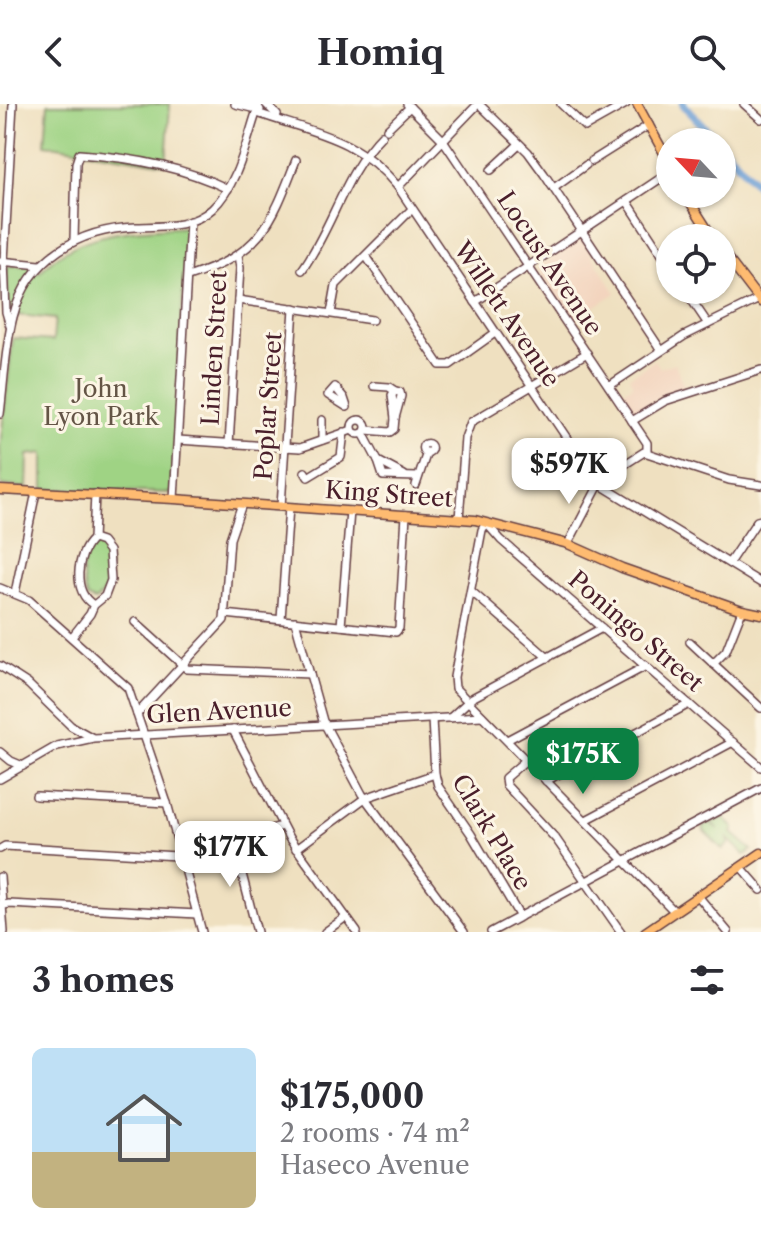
<!DOCTYPE html>
<meta charset="utf-8">
<style>
:root{--surface:#fff;--page:#f2f2f3;--text:#2b2b33;--muted:#7c7c81;--accent:#0b8043}
body{margin:0;font-family:"Libre Caslon Text",serif;background:var(--page);color:var(--text);height:100vh;display:flex;flex-direction:column;font-size:30px;white-space:nowrap}
*{box-sizing:border-box;margin:0}
p{font-size:26px;color:var(--muted)}
.icon{flex:none;width:44px;height:44px;fill:none;stroke:currentColor;stroke-width:2;stroke-linecap:round;stroke-linejoin:round}
.map{position:relative;height:828px;overflow:hidden}
.drawer{display:flex;flex-direction:column;background:var(--surface);flex:1}
.drawer>*{flex:none}
.needle{width:52px;rotate:296deg}
.fabs{position:absolute;left:656px;top:24px;display:grid;gap:16px}
.fabs a{display:grid;place-items:center;width:80px;height:80px;border-radius:50%;background:var(--surface);box-shadow:0 2px 6px #0004;font-size:40px}
.price{position:absolute;translate:-50% -68px;padding:0 18px;border-radius:16px;background:#fff;color:#222;font-size:26px;line-height:52px;filter:drop-shadow(0 2px 4px #0008)}
.price::after{content:'';position:absolute;left:50%;top:48px;width:24px;height:18px;margin-left:-12px;background:inherit;clip-path:polygon(0 0,100% 0,50% 100%)}
.price.active{background:var(--accent);color:#fff}
ul{padding:0;list-style:none}
li{display:flex;align-items:center;gap:24px;height:200px;padding:0 32px}
li span{display:grid;place-items:center;flex:none;width:224px;height:160px;border-radius:12px;color:#555}
li>.icon{margin-inline-start:auto}
span .icon{width:96px;height:96px;fill:#fffc;stroke-width:1}
li b{font-size:34px}
h2{display:flex;justify-content:space-between;align-items:center;height:96px;padding:0 32px;font-size:34px}
header{display:flex;justify-content:space-between;align-items:center;height:104px;padding:0 32px;background:var(--surface);font-size:36px;font-weight:700}
.map>svg:first-child{display:block}
.built{fill:#f3d4be}
.park{fill:#9fd384;stroke:#747958;stroke-width:2}
.lines{fill:none;stroke-linecap:round;stroke-linejoin:round}
.river{stroke:#699dd5;stroke-width:8}
.minor-casing{stroke:#633c41;stroke-width:10}
.major-casing{stroke:#633c41;stroke-width:11}
.minor{stroke:#fff;stroke-width:7}
.major{stroke:#febb71;stroke-width:8}
.labels{text-anchor:middle;dominant-baseline:central;stroke-width:6;stroke-linejoin:round;paint-order:stroke}
.street-label{font-size:24px;fill:#4a1f2b;stroke:#fcf5e5}
.park-label{font-size:24px;fill:#645546;stroke:#fcf5e5}
</style>
<header><svg class="icon" aria-label="back" viewBox="0 0 24 24"><path d="M15 5l-7 7 7 7"/></svg>Homiq<svg class="icon" aria-label="search" viewBox="0 0 24 24"><circle cx="10" cy="10" r="6"/><path d="M15 15l6 6"/></svg></header>
<div class="map">
<svg width="761" height="828" viewBox="0 0 761 828">
<rect width="100%" height="100%" fill="#fcf5e5"/>
<filter id="ink" filterUnits="userSpaceOnUse"><feTurbulence type="fractalNoise" baseFrequency=".0125" numOctaves="2"/><feDisplacementMap in="SourceGraphic" scale="16" xChannelSelector="R" yChannelSelector="G"/><feConvolveMatrix kernelMatrix="1 2 1 2 8 2 1 2 1" color-interpolation-filters="sRGB"/></filter>
<filter id="wash" filterUnits="userSpaceOnUse"><feTurbulence type="fractalNoise" baseFrequency=".006" numOctaves="4" result="noise"/><feDisplacementMap in="SourceGraphic" scale="32" xChannelSelector="R" yChannelSelector="G"/><feGaussianBlur stdDeviation="1.8" result="paint"/><feColorMatrix in="noise" values="0 0 0 0 0 0 0 0 0 0 0 0 0 0 0 0 0 1.4 0 .05"/><feComposite in="paint" operator="in"/></filter>
<g filter="url(#wash)">
<rect width="100%" height="100%" fill="#efe0c0"/>
<!-- built -->
<g class="built">
<polygon points="581,134 616,189 572,217 537,164"/>
<polygon points="655,256 660,264 675,259 685,285 659,293 634,310 620,289 633,281 629,273"/>
</g>
<!-- park -->
<g class="park">
<polygon points="48,0 170,0 166,60 45,40"/>
<path d="M187 123 171 389 44 385V349L28 351 27 384 1 381 0 342 13 234 53 237 55 215 16 211 8 200 7 162H29L39 169C78 125 133 127 187 123Z"/>
<path d="M93 439 101 440C114 455 112 485 95 497L87 494C81 473 80 458 93 439Z"/>
<polygon points="722,712 734,724 732,729 752,746 745,751 728,735 729,739 723,746 704,727 703,722 710,719 718,726 711,718 720,716"/>
</g>
<g class="lines">
<!-- river -->
<g class="river">
<polyline points="683,0 718,38"/>
<polyline points="722,42 761,85"/>
</g>
</g>
</g>
<g filter="url(#ink)">
<g class="lines">
<!-- minor casing -->
<g class="minor-casing">
<g id="minor">
<polyline points="235,0 260,6"/>
<polyline points="266,0 277,11"/>
<polyline points="407,0 443,36 647,339 647,348"/>
<polyline points="479,0 528,48 544,70 661,246"/>
<polyline points="561,0 585,23 626,0"/>
<polyline points="744,0 761,15"/>
<path d="M257 7 260 10C316 29 358 34 398 83L593 373 604 383 761 479"/>
<polyline points="387,25 410,3"/>
<polyline points="592,57 649,21"/>
<polyline points="491,66 519,40"/>
<polyline points="398,83 478,0"/>
<polyline points="554,84 586,61"/>
<polyline points="627,97 670,163"/>
<path d="M74 136 76 59 79 50C128 53 183 63 228 85"/>
<polyline points="366,152 440,261 450,261 495,229"/>
<polyline points="0,157 40,161"/>
<path d="M302 166C333 123 344 69 382 31"/>
<path d="M188 173C260 149 270 124 296 56"/>
<polyline points="685,186 708,220"/>
<polyline points="238,196 372,216"/>
<polyline points="475,198 670,68"/>
<polyline points="331,209 336,181 412,105"/>
<polyline points="10,222 6,208 4,157 13,0"/>
<polyline points="374,282 389,283 395,287"/>
<polyline points="609,282 684,232 759,195"/>
<polygon points="335,283 344,294 347,303 328,291"/>
<polygon points="395,287 400,288 401,292 395,314 392,291"/>
<path d="M0 310C4 278 5 244 13 213 28 154 79 125 136 123 162 122 191 124 212 105 239 80 247 34 259 0"/>
<circle cx="359" cy="323" r="7"/>
<polyline points="322,316 322,336"/>
<polyline points="632,317 665,297 761,266"/>
<polyline points="366,326 390,328 394,325 395,314"/>
<polyline points="363,329 378,357 383,372 417,373"/>
<polyline points="178,336 300,344 352,326"/>
<circle cx="427" cy="344" r="4.5"/>
<polyline points="229,340 240,164 238,151"/>
<polyline points="378,357 404,371"/>
<polyline points="305,368 308,373 341,353 344,328"/>
<polyline points="416,381 427,348"/>
<polyline points="174,395 190,117"/>
<polyline points="281,402 294,204"/>
<polyline points="459,415 465,334 471,318 587,249"/>
<polyline points="93,435 95,390"/>
<polyline points="568,440 602,375 644,348 729,376 761,381"/>
<polyline points="729,459 757,417 761,416"/>
<polyline points="0,484 29,496 128,584 167,699 202,828"/>
<polyline points="471,487 548,554"/>
<polyline points="15,489 36,388"/>
<polyline points="225,510 396,528 399,524 406,411"/>
<polyline points="281,515 289,403"/>
<polyline points="295,517 323,617 362,690 464,828"/>
<polyline points="135,518 187,565 310,570"/>
<polyline points="341,522 350,407"/>
<path d="M72 533 90 510 94 501 105 492 111 476 109 447 102 438 93 435C76 450 72 489 94 501"/>
<polyline points="690,538 761,604"/>
<polyline points="713,560 726,547 742,506"/>
<polyline points="0,562 28,580 71,622 91,633"/>
<polyline points="137,610 224,516 230,435 242,400"/>
<polyline points="450,614 472,594 602,524"/>
<polyline points="432,615 435,670 438,682 471,730 520,813"/>
<polyline points="233,626 289,734 357,828"/>
<polyline points="507,636 646,562"/>
<polyline points="0,648 11,657 23,662"/>
<polyline points="526,656 505,674 506,681 556,735 621,828"/>
<polyline points="0,675 57,642 93,634 482,612"/>
<polyline points="546,677 689,600"/>
<polyline points="36,692 167,699"/>
<polyline points="586,716 733,638"/>
<polyline points="233,735 257,828"/>
<polyline points="0,745 5,742 177,752 187,747 282,722"/>
<polyline points="296,745 365,694 435,670"/>
<polyline points="741,763 761,786"/>
<polyline points="0,773 4,828"/>
<polyline points="698,792 728,828"/>
<polyline points="0,802 9,800 197,810"/>
<polyline points="675,808 455,584 454,573 482,426 486,419 501,436 761,663"/>
<polyline points="325,828 346,813"/>
<polyline points="491,828 761,684"/>
</g>
</g>
<!-- major casing -->
<g class="major-casing">
<g id="major">
<polyline points="637,0 670,60"/>
<polyline points="685,90 713,134"/>
<polyline points="722,147 761,198"/>
<polyline points="0,386 174,395 475,416 568,440 622,464 742,506 761,510"/>
<polyline points="645,828 761,749"/>
</g>
</g>
<!-- minor -->
<use href="#minor" class="minor"/>
<!-- major -->
<use href="#major" class="major"/>
</g>
</g>
<g class="labels">
<!-- street labels -->
<g class="street-label">
<text transform="translate(550 159) rotate(56)">Locust Avenue</text>
<text transform="translate(507 210) rotate(56)">Willett Avenue</text>
<text transform="translate(214 244) rotate(-87)">Linden Street</text>
<text transform="translate(268 302) rotate(-86)">Poplar Street</text>
<text transform="translate(389 390) rotate(4)">King Street</text>
<text transform="translate(636 527) rotate(41)">Poningo Street</text>
<text transform="translate(219 607) rotate(-3)">Glen Avenue</text>
<text transform="translate(492 728) rotate(59)">Clark Place</text>
</g>
<!-- park labels -->
<g class="park-label">
<text x="101" y="284">John<tspan x="101" dy="28">Lyon Park</tspan></text>
</g>
</g>
</svg>
<div class="fabs">
<a><svg class="needle" viewBox="-14 -14 28 28"><path d="M0-13l5 13h-10z" fill="#e53935"/><path d="M0 13l5-13h-10z" fill="#7c7c81"/></svg></a>
<a><svg class="icon" aria-label="locate" viewBox="0 0 24 24"><circle cx="12" cy="12" r="6"/><path d="M12 2v4M12 18v4M2 12h4M18 12h4"/></svg></a>
</div>
<b class="price" style="left:569px;top:402px">$597K</b>
<b class="price active" style="left:583px;top:692px">$175K</b>
<b class="price" style="left:230px;top:785px">$177K</b>
</div>
<section class="drawer">
<h2>3 homes<svg class="icon" aria-label="filters" viewBox="0 0 24 24"><path d="M4 7h16M4 17h16"/><circle cx="9" cy="7" r="2"/><circle cx="15" cy="17" r="2"/></svg></h2>
<ul>
<li><span style="background:linear-gradient(#bfe0f5 65%,#c2b280 0)"><svg class="icon" aria-label="home" viewBox="0 0 24 24"><path d="M3 11l9-7 9 7M6 9v11h12V9"/></svg></span><div><b>$175,000</b><p>2 rooms · 74 m²</p><p>Haseco Avenue</p></div></li>
</ul>
</section>
